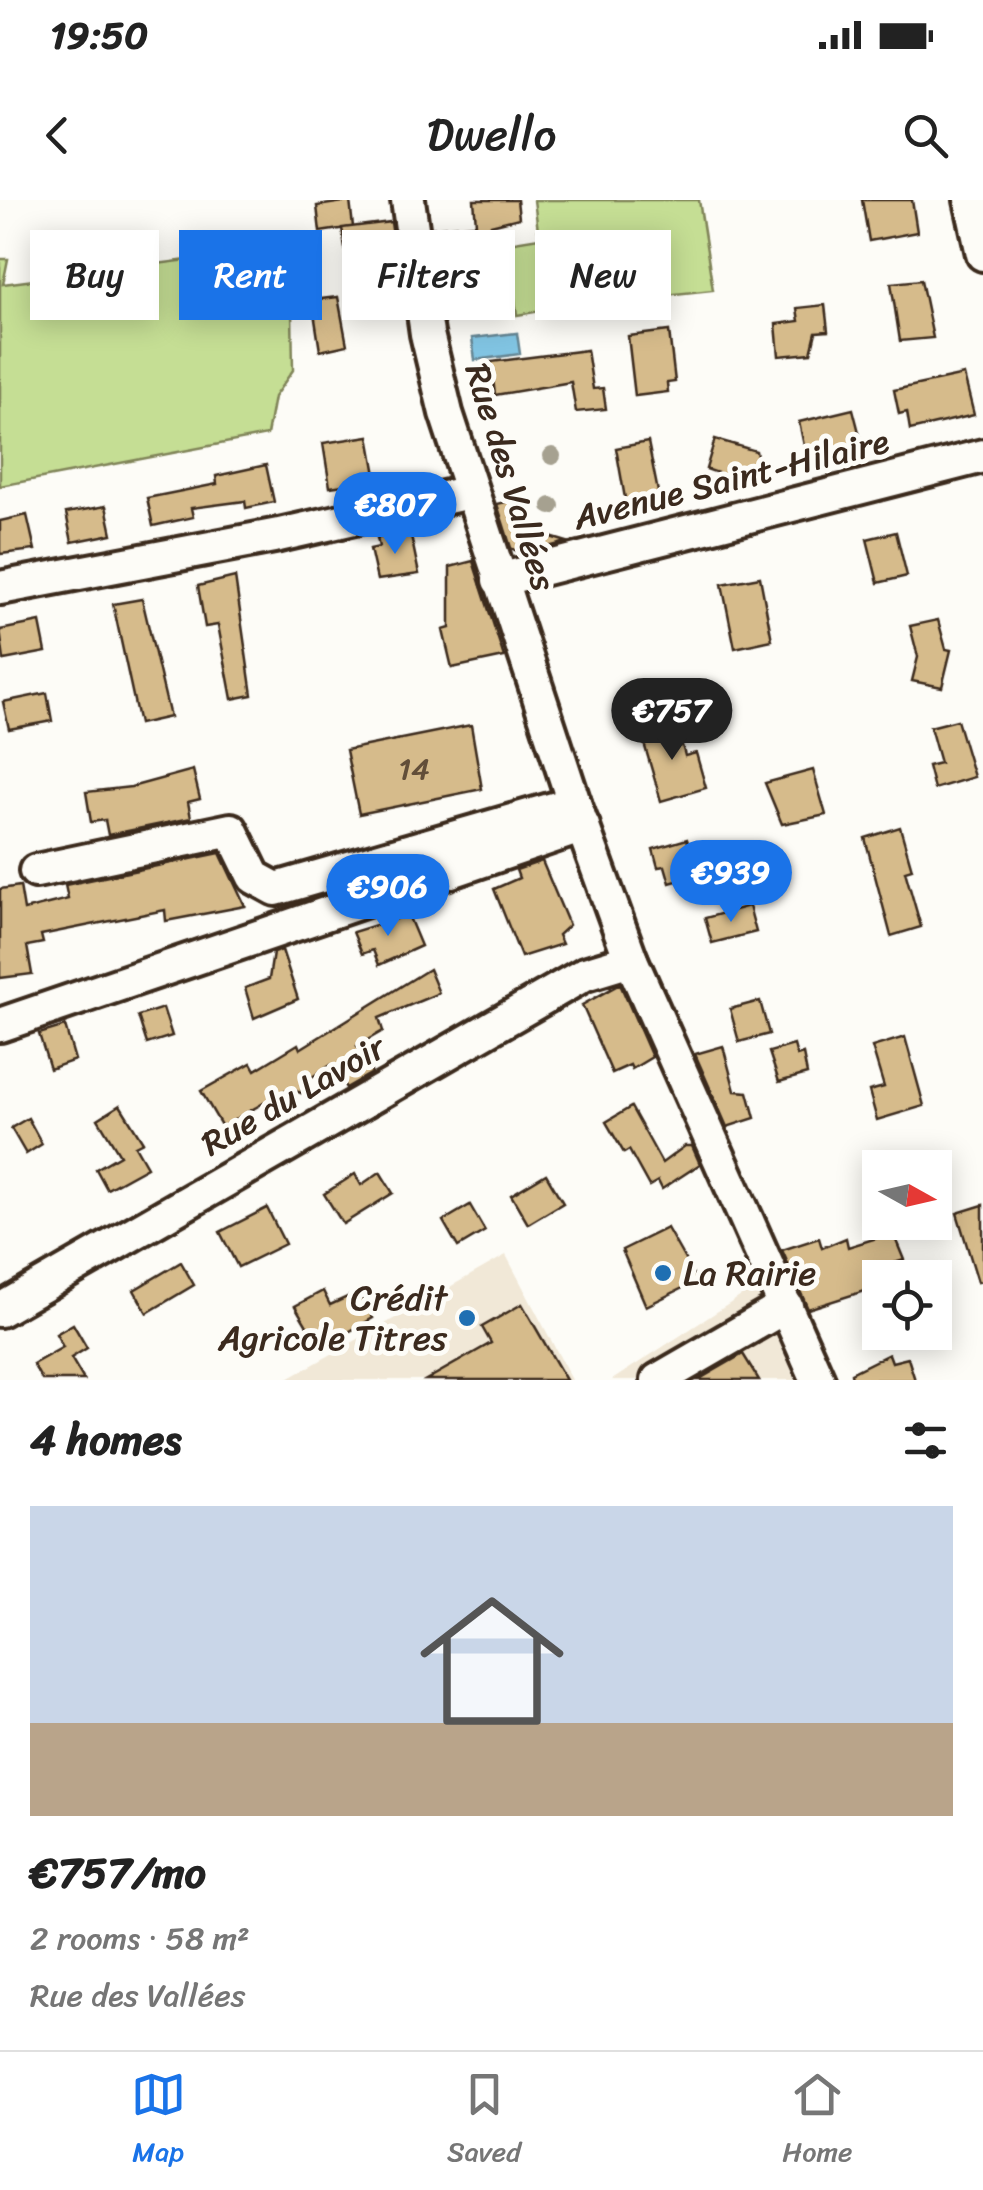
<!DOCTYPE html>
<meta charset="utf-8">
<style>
:root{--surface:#fff;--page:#f6f6f6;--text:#222;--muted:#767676;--line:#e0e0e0;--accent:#1a73e8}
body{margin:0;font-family:Sriracha,sans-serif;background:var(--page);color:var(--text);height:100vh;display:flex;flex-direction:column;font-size:38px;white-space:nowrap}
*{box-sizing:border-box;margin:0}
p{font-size:32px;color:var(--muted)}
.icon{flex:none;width:55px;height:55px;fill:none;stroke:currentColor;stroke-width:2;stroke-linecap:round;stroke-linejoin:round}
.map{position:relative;height:1180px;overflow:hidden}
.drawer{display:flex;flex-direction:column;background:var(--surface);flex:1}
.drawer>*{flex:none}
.hud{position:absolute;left:30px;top:30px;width:925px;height:90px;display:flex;gap:20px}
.needle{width:65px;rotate:98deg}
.controls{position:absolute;left:862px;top:950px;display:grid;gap:20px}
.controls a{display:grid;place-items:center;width:90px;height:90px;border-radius:0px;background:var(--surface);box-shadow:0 5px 25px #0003;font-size:50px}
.price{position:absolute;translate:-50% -85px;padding:0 22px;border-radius:35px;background:var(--accent);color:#fff;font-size:32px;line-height:65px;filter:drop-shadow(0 2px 5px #0008)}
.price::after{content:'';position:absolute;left:50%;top:60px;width:30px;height:22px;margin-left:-15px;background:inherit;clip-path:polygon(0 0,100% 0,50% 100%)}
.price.current{background:#222;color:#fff}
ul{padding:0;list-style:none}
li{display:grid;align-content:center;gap:20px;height:530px;padding:0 30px}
li span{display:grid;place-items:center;height:310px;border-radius:0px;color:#555}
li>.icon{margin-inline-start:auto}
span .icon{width:180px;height:180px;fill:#fffc;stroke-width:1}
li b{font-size:42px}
h2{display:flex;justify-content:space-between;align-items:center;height:120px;padding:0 30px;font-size:42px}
.tag{padding:0 35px;border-radius:0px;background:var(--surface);box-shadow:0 5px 25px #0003;font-size:35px;line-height:90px}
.tag.current{background:var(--accent);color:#fff}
.status{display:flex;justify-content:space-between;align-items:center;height:70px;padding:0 50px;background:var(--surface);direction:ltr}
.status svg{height:28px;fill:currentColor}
header{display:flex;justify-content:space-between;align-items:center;height:130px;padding:0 30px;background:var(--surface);font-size:45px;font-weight:600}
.tab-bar{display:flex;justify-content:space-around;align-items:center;height:140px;border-top:2px solid var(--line);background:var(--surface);font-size:28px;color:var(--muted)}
.tab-bar a{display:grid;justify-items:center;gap:5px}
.tab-bar .current{color:var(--accent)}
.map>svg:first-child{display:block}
.built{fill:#f1e8d7}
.green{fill:#c5de94;stroke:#808459;stroke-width:2.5}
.water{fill:#81c4e2;stroke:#658694;stroke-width:2.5}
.building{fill:#d6bb8b;stroke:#3b2a1e;stroke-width:2.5}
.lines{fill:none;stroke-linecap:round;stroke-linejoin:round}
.minor-casing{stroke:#3b2a1e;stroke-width:40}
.minor{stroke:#fdfcf7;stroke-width:32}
.tree{fill:#a6a190}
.poi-dot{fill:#1f6fb2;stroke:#fdfcf7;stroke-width:4}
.labels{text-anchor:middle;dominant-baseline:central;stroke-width:10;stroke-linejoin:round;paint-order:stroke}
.number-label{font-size:30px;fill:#624e39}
.street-label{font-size:35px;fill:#3b2a1e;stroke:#fdfcf7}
.poi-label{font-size:35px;fill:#3b2a1e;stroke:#fdfcf7;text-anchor:start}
</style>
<div class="status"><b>19:50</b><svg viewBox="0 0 49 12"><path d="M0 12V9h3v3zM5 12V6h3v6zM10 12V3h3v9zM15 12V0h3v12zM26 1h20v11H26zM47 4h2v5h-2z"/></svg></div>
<header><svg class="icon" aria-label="back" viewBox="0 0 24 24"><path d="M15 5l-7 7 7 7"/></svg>Dwello<svg class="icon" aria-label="search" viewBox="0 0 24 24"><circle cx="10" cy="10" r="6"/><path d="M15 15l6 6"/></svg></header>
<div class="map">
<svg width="983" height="1180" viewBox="0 0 983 1180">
<rect width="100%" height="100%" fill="#fdfcf7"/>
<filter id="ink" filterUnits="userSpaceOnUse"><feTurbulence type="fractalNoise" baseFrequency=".01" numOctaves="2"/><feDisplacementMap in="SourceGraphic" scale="20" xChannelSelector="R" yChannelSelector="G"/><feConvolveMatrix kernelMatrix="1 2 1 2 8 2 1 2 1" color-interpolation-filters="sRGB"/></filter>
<g filter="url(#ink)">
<!-- built -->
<g class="built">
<polygon points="506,1055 572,1180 286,1180"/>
<polygon points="755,1087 796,1180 612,1180"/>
</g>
<!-- green -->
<g class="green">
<polygon points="534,0 699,0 713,90 599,102 599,91 564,95 564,107 517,115 508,43 539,38"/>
<polygon points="0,59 8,59 3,84 195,59 281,82 292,110 293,170 274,197 267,235 0,286"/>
</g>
<!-- water -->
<polygon class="water" points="517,133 520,154 475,160 472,138"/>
<!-- building -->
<g class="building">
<polygon points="474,0 517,0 519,18 491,25 496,61 502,61 503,106 475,110 467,60 437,64 432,28 476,24"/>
<polygon points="862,0 912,0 917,32 869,41"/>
<polygon points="350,1 353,27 320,32 317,6"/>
<polygon points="391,22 396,58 383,60 381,43 345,48 342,28"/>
<polygon points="921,80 933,138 900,141 891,83"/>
<polygon points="338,97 347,145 320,151 312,100"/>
<polygon points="825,105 828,131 816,132 811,153 779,156 776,124 799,121 797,108"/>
<polygon points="669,131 675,182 667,183 668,192 635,196 628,136"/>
<polygon points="587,150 593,189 603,188 606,209 576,212 571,182 495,195 491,162"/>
<polygon points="964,175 974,215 910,230 907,212 899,214 894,190"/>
<polygon points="853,209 862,244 807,260 799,222"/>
<polygon points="369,236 377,280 330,287 323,243"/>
<polygon points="715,239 756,251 760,272 732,278 706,269"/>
<polygon points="648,242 659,297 626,304 616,248"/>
<polygon points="266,265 274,302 246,308 245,301 191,308 193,317 153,326 147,298 217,284 216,276"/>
<polygon points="514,300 523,329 567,342 522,354 511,348 497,304"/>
<polygon points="106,306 112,334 72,342 66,313"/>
<polygon points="27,315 35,350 0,354 0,321"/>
<polygon points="410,331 419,374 377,380 370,349 379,347 377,338"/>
<polygon points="896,332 907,376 878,383 867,339"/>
<polygon points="473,361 504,457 452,468 443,430 450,428 450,367"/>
<polygon points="235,377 252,495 232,499 218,425 205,427 198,386"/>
<polygon points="760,377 772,440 735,448 722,384"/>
<polygon points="142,399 170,517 139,524 113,404"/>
<polygon points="938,420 946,449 951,450 942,487 912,481 918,457 910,426"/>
<polygon points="40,422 46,452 4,460 0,430"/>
<polygon points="47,493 52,521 9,529 3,502"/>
<polygon points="957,520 974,577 934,589 928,566 940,563 930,527"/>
<polygon points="676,523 685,556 696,553 706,588 661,601 641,533"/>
<polygon points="471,525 482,589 359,614 346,550"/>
<polygon points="193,570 200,599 188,602 191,618 108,635 105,620 91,622 86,592 131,587"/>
<polygon points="813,570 826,615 782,624 765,583"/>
<polygon points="900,627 912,669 905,671 921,727 891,736 865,638"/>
<polygon points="687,639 698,675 670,683 665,666 658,667 653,649"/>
<polygon points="220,653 245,706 166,721 165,710 41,735 43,743 27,746 32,774 0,778 0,689 20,686 24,710 68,699 65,685"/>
<polygon points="542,661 569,725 558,735 562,744 521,757 494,689 519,678 516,670"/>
<polygon points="749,706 756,732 712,743 705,718"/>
<polygon points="408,715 421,746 379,765 373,750 362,754 353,732"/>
<polygon points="282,750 298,799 254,818 245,788 269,779 273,753"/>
<polygon points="429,769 439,793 379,818 383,831 357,846 372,873 346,888 331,865 304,882 301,893 290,889 279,894 222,927 201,891 251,863 255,870 298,844 300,849"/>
<polygon points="620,784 652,857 632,869 630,865 612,873 582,805"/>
<polygon points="760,801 769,834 739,842 730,809"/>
<polygon points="163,808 172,836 147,844 138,816"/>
<polygon points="65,826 75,860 50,869 39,834"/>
<polygon points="905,837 924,906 877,920 869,891 884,887 872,847"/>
<polygon points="794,845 797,856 803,854 807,874 779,882 769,852"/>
<polygon points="723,846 735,891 748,892 755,918 727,927 695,854"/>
<polygon points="120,905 143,942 135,946 147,967 107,989 96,969 120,955 98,919"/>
<polygon points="631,907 662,963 685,946 692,946 700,964 662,989 658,981 649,986 629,950 624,953 606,922"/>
<polygon points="28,918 42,944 26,954 11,928"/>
<polygon points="380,972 393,993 343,1024 324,994 355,974 361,985"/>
<polygon points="546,974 563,1003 528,1024 511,995"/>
<polygon points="470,1005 485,1031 458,1047 443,1021"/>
<polygon points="983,1005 983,1081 978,1082 957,1013"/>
<polygon points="267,1008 285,1044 238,1067 220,1032"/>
<polygon points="667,1028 697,1081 646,1106 622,1050"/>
<polygon points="893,1033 904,1060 885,1066 888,1078 874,1078 877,1087 808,1109 782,1050 819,1038 822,1048 846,1038 848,1047"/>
<polygon points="181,1062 194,1085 147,1113 134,1090"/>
<polygon points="323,1091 330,1105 358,1092 373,1118 320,1148 295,1106"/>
<polygon points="522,1104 566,1180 426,1180 491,1143 482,1127"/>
<polygon points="73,1124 87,1148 71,1158 84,1180 42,1180 33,1164 63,1147 56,1134"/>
<polygon points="743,1154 759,1180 698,1180"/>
<polygon points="889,1154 892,1162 908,1158 915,1180 852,1180 851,1173"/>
</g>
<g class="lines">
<!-- minor casing -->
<g class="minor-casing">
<g id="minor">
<polyline points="408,0 427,134 446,213 574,603 631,760 818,1180"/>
<polyline points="971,0 983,54"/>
<polyline points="499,380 983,256"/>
<polyline points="0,388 279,335 470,292"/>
<polyline points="36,671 231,630 254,677 276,689 574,603"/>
<polyline points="0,825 583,626"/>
<polyline points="0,1110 585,774 631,760"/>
<polyline points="658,1180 786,1106"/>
</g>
</g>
<!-- minor -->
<use href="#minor" class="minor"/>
</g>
<!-- trees -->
<g class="tree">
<circle cx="576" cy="66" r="9"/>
<circle cx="552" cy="256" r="9"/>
<circle cx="551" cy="306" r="9"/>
</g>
</g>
<!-- markers -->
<g class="poi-dot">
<circle cx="663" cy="1073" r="10"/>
<circle cx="467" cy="1118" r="10"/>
</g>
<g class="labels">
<!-- number labels -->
<g class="number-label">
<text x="414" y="569">14</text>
</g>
<!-- street labels -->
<g class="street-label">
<text transform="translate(511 277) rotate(73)">Rue des Vallées</text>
<text transform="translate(731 279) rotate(-14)">Avenue Saint-Hilaire</text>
<text transform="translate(293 895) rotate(-30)">Rue du Lavoir</text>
</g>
<!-- poi labels -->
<g class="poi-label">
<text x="683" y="1073">La Rairie</text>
<text x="447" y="1098" text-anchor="end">Crédit<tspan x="447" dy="40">Agricole Titres</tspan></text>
</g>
</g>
</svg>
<div class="controls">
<a><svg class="needle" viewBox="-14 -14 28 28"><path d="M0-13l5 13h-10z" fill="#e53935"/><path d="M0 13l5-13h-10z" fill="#767676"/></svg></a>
<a><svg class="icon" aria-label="locate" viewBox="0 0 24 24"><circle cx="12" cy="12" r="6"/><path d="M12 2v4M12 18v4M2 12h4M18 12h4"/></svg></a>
</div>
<b class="price" style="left:395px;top:357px">€807</b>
<b class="price current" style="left:672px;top:563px">€757</b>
<b class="price" style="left:731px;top:725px">€939</b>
<b class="price" style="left:388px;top:739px">€906</b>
<div class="hud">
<a class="tag">Buy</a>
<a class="tag current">Rent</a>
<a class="tag">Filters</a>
<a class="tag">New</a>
</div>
</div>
<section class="drawer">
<h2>4 homes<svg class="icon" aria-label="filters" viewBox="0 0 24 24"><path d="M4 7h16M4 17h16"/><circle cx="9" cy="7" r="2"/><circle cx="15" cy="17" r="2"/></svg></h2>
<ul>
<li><span style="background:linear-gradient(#c9d6e8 70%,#b9a48a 0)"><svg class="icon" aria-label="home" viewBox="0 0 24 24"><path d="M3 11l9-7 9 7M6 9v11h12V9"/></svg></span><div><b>€757/mo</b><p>2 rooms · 58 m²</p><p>Rue des Vallées</p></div></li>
</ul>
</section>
<nav class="tab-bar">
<a class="current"><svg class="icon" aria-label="map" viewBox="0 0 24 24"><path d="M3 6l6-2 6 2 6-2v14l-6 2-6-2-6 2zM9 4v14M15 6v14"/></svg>Map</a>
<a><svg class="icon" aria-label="saved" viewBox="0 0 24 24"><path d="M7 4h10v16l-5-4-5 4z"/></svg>Saved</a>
<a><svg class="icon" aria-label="home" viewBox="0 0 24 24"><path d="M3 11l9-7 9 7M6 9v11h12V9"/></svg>Home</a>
</nav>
